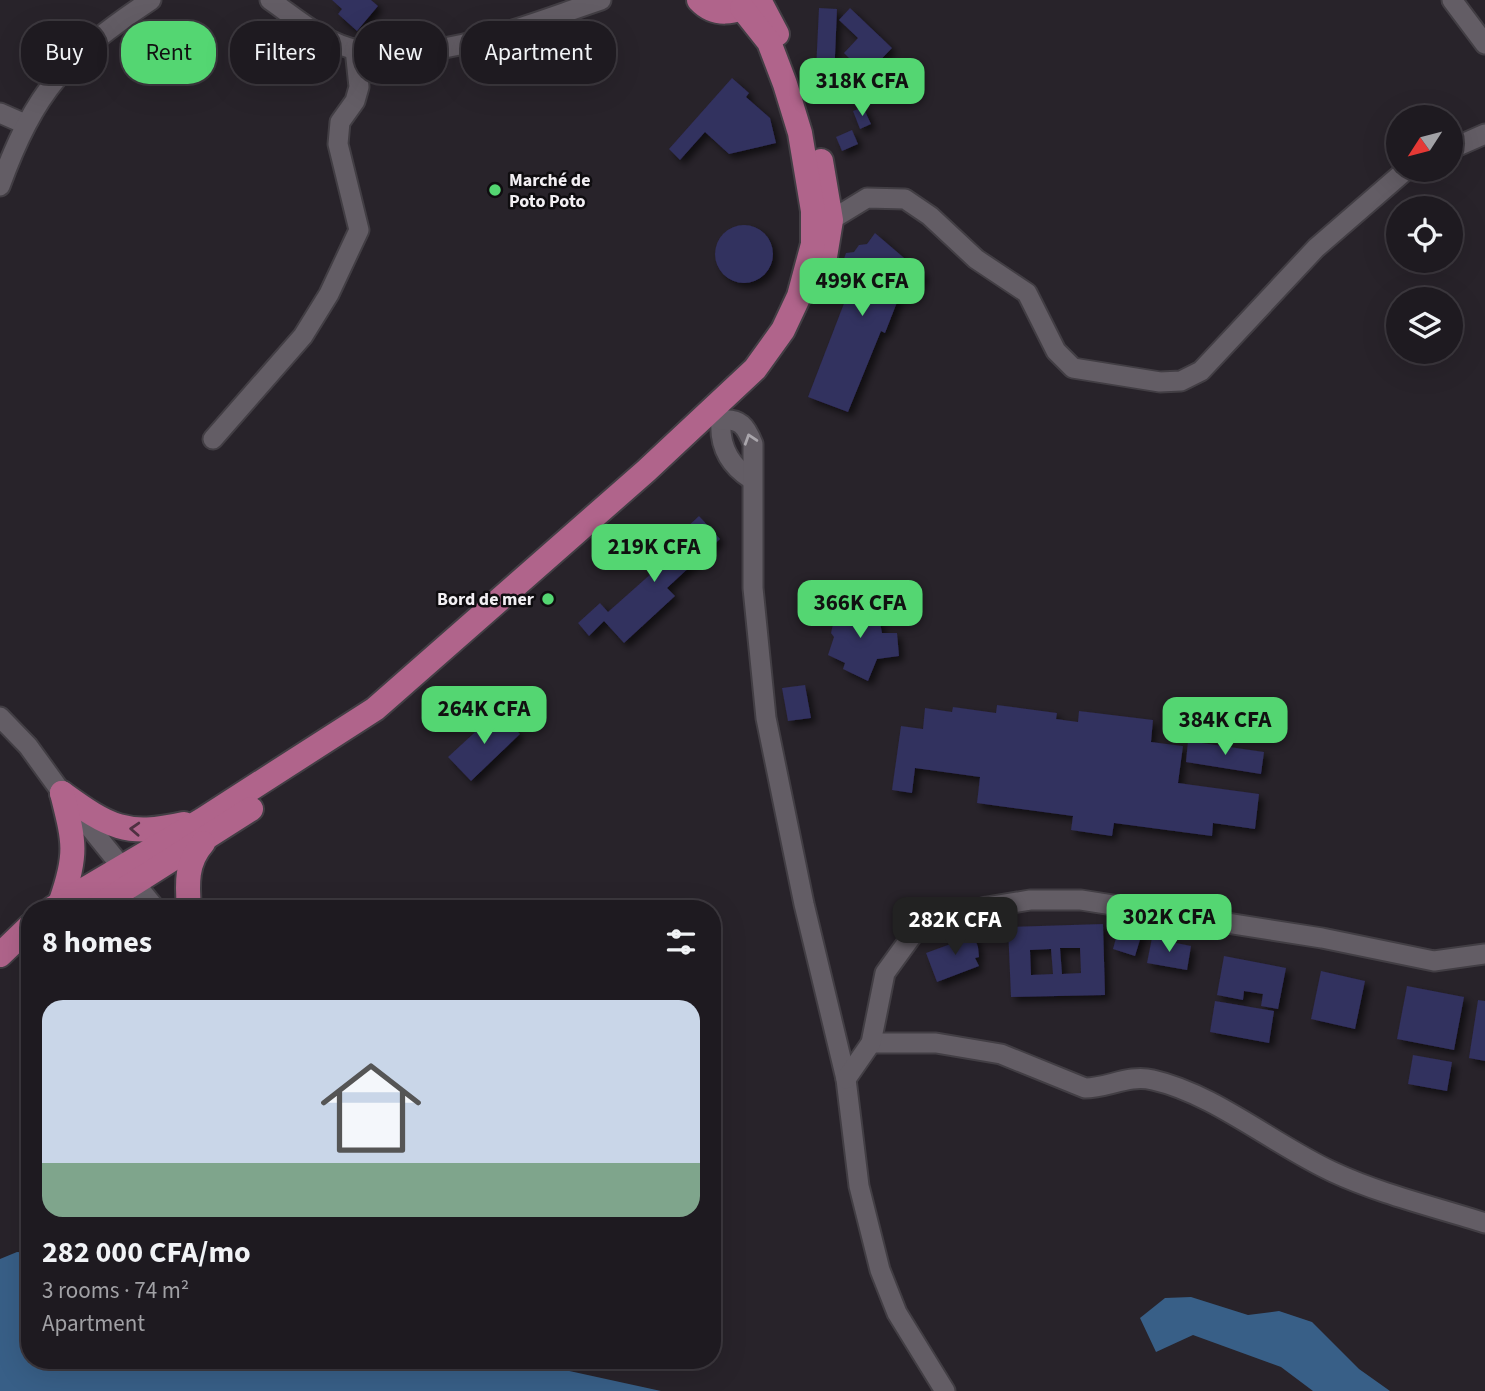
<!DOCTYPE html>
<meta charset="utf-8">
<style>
:root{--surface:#1e1a20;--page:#2b272d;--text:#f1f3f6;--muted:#a1a1a5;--line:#3c383e;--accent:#54d672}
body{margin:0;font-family:"Source Sans 3",sans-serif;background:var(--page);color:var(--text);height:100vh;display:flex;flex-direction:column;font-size:26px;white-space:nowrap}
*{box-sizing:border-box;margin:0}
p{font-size:23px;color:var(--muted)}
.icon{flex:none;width:38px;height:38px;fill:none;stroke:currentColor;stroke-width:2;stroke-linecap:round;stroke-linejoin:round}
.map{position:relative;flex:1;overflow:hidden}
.panel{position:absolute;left:21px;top:900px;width:700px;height:469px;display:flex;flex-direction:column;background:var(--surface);border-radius:28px;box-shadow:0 7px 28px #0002,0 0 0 2px var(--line)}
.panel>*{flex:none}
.hud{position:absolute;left:21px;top:21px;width:700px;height:63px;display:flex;gap:14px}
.needle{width:46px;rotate:234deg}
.fabs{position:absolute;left:1386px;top:105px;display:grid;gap:14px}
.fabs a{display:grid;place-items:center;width:77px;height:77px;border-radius:50%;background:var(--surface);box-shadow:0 7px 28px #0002,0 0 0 2px var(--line);font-size:35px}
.price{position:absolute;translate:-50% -60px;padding:0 16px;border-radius:14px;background:var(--accent);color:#111;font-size:23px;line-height:46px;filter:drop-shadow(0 2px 4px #0008)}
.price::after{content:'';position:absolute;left:50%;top:42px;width:21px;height:16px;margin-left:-10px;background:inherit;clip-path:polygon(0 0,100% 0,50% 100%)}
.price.active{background:#222;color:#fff}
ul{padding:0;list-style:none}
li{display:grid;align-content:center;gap:14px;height:371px;padding:0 21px}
li span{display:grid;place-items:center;height:217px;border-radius:21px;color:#555}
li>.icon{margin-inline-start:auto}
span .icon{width:126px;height:126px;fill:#fffc;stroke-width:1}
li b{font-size:30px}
h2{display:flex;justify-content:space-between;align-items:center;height:84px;padding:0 21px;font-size:30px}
.chip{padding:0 24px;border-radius:28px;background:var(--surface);box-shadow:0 7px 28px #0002,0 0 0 2px var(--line);font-size:24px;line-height:63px}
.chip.active{background:var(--accent);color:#111}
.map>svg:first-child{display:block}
.water{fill:#385f87}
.building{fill:#32305e;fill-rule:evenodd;filter:url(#shadow)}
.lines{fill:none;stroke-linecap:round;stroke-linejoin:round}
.minor-casing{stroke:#423e44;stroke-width:23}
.major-casing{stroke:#423e44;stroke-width:28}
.minor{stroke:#635d65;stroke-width:19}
.major{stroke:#b0648b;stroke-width:24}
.oneway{stroke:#aaa6ac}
.oneway2{stroke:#4f3041}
.poi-dot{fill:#54d672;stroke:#0f0d10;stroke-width:2.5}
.labels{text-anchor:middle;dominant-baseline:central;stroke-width:5;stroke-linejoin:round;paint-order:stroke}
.poi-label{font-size:18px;font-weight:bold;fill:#f2eff3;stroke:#0f0d10;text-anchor:start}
</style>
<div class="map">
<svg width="1485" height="1391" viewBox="0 0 1485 1391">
<defs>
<filter id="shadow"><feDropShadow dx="4.5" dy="4.5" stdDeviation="3.5" flood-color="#0009"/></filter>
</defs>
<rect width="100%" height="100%" fill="#28232a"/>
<!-- water -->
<g class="water">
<polygon points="17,1252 30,1253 30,1360 519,1360 661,1391 0,1391 0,1259"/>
<polygon points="1191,1297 1248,1315 1279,1311 1312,1322 1359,1369 1390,1391 1313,1391 1281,1367 1193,1335 1156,1352 1140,1318 1165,1298"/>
</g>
<!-- building -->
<g class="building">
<polygon points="332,0 371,0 378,6 357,31 338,14 342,9"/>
<polygon points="819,8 837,9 834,80 840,80 839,92 815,91"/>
<polygon points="850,8 892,48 866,75 844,53 858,38 839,20"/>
<polygon points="732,78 749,93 746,97 770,118 776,143 729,154 705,132 680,160 669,149"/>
<polygon points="863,107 871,124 860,129 853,111"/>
<polygon points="852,130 858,144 842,151 836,137"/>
<circle cx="744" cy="254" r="29"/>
<polygon points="875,233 924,275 911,296 901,292 885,333 881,331 848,412 808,397 848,293 842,291 837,279 846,253 854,252 859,245 867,244"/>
<polygon points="699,516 720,539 667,588 675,596 624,643 604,621 589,636 578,623 600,603 608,612 653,572 646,565"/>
<polygon points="841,599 847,607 865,607 871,615 879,617 882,633 897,633 899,656 877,659 868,681 843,669 845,663 828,655 834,637 831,633 833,624 840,620 831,607"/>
<polygon points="805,685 811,718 788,721 782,688"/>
<polygon points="997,705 1057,713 1056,719 1078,722 1079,711 1153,720 1151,742 1183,746 1178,783 1259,794 1255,829 1213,823 1212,836 1114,823 1112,836 1071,830 1073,816 977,803 980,777 915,768 912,793 892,790 901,726 923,729 925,708 952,712 953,707 996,713"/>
<polygon points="498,711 520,734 471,781 448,757"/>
<polygon points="1188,741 1264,752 1261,774 1186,762"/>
<polygon points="1122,916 1145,923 1135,956 1113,949"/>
<path d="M1103 924 1105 995 1011 997 1008 927ZM1060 948H1080L1081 973 1062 974ZM1051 949 1053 974 1031 975 1030 950Z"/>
<polygon points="970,925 978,947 979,957 975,958 979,966 937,982 926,953 964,939 960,929"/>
<polygon points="1152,938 1191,946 1187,970 1147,963"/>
<polygon points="1224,956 1286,968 1278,1009 1261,1006 1263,994 1244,991 1243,1000 1217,995"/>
<polygon points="1321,971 1365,981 1355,1029 1311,1019"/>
<polygon points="1407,986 1464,997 1454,1050 1397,1039"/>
<polygon points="1478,1000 1485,1001 1485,1061 1469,1058"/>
<polygon points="1215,1001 1274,1011 1269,1043 1210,1032"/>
<polygon points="1413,1055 1452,1062 1447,1091 1408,1084"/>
</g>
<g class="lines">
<!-- minor casing -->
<g class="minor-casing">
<g id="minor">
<path d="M270 0C296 18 325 44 358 50 438 64 526 25 601 0"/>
<polyline points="1452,0 1485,44"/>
<polyline points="0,113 25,124"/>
<polyline points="1451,149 1485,134"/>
<path d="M0 186C35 90 67 56 151 0"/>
<polyline points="831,220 867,198 905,199 930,216 976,259 1027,293 1056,351 1073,368 1160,382 1181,381 1201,371 1316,248 1406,170"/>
<path d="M713 411 721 420C719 446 729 465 751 479"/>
<path d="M721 420C740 418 746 426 753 444V588L766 718 804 904 846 1079 859 1186 880 1270 897 1313 945 1391"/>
<polyline points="213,439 303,336 329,294 359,230 338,144 340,122 355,101 359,87 355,49"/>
<polyline points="0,717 28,746 62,793 155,908"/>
<path d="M871 1043H936L1001 1054 1085 1088C1108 1088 1129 1074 1153 1080 1215 1094 1274 1145 1333 1172 1380 1194 1435 1207 1485 1223"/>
<polyline points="846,1079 871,1043 885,973 914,933 947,917 987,907 1030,900 1081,900 1322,938 1434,961 1485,954"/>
</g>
</g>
<!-- major casing -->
<g class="major-casing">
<g id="major">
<path d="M699 0C714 16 736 15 752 0"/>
<polyline points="759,0 777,34"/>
<polyline points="821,161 831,220 824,263"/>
<path d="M62 793C109 827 126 837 184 824"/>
<path d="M61 901C78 853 74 841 62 793"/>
<polyline points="53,908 202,820 375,709 646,471 755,369 783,330 799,296 813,244 813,211 800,133 785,84 769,42 742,8"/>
<polyline points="95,908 251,809"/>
<path d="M189 908C187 884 186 862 203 843"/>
<polyline points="0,955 30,926"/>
</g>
</g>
<!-- minor -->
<use href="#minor" class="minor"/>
<!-- major -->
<use href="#major" class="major"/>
</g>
<!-- one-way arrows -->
<defs><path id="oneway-chevron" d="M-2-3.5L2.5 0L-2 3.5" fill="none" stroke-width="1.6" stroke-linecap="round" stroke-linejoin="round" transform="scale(1.75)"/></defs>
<use class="oneway" href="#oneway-chevron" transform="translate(750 439) rotate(-108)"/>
<use class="oneway2" href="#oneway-chevron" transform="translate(135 829) rotate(-177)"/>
<!-- markers -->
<g class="poi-dot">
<circle cx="495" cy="190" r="7"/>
<circle cx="548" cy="599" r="7"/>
</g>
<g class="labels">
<!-- poi labels -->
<g class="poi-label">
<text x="509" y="180">Marché de<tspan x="509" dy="21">Poto Poto</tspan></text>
<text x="534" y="599" text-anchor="end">Bord de mer</text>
</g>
</g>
</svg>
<div class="fabs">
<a><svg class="needle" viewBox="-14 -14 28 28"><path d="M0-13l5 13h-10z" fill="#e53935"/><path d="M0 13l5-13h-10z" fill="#a1a1a5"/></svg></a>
<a><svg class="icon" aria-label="locate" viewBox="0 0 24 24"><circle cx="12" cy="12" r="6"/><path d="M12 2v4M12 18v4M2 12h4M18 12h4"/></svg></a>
<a><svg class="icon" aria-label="layers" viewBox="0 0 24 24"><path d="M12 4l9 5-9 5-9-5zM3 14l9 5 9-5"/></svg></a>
</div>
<b class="price" style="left:862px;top:118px">318K CFA</b>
<b class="price" style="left:862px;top:318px">499K CFA</b>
<b class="price" style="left:654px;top:584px">219K CFA</b>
<b class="price" style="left:860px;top:640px">366K CFA</b>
<b class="price" style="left:484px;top:746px">264K CFA</b>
<b class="price" style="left:1225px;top:757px">384K CFA</b>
<b class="price" style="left:1169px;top:954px">302K CFA</b>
<b class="price active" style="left:955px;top:957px">282K CFA</b>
<div class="hud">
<a class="chip">Buy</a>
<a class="chip active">Rent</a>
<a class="chip">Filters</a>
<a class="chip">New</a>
<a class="chip">Apartment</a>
</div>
<section class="panel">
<h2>8 homes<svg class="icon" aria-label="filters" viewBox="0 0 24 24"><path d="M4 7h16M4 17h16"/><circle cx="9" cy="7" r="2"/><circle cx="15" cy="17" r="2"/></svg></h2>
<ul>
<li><span style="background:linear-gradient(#c9d6e8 75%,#7fa58c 0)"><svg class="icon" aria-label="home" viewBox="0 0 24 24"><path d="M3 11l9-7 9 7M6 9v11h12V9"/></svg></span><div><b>282 000 CFA/mo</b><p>3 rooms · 74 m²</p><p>Apartment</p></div></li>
</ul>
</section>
</div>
